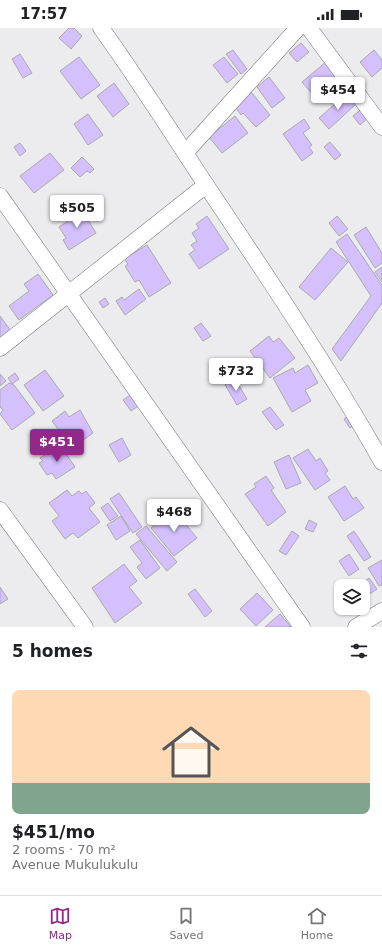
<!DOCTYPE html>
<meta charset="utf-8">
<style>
:root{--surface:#fff;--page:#f6f6f6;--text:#202124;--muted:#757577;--line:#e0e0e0;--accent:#94288a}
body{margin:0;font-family:"DejaVu Sans",sans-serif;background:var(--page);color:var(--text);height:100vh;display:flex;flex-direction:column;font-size:15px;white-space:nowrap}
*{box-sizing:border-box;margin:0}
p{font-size:13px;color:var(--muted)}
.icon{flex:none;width:22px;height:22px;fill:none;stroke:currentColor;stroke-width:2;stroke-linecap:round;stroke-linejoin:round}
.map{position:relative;height:599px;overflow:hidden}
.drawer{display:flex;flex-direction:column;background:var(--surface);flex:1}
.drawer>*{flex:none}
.tools{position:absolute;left:334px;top:551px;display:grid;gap:8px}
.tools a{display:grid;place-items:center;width:36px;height:36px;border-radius:8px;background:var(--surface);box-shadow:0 1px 3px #0004;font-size:20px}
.price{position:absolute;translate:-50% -34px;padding:0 9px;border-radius:4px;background:#fff;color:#222;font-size:13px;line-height:26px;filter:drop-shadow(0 1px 2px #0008)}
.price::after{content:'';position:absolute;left:50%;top:24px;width:12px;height:9px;margin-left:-6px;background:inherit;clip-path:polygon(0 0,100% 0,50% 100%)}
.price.on{background:var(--accent);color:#fff}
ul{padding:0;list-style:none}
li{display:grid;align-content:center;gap:8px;height:212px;padding:0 12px}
li span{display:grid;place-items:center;height:124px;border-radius:8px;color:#555}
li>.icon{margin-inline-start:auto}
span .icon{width:72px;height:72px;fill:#fffc;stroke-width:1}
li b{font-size:17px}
h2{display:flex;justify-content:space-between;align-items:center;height:48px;padding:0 12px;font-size:17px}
.status{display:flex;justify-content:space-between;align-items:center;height:28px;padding:0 20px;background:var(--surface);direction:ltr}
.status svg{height:11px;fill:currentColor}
.tab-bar{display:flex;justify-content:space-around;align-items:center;height:56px;border-top:1px solid var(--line);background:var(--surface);font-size:11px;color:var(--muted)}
.tab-bar a{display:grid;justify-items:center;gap:2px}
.tab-bar .on{color:var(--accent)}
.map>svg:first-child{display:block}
.building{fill:#d4c0fc;stroke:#aaaaab}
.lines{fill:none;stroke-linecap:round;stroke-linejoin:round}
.minor-casing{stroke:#757676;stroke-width:17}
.minor{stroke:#fff;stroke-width:16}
</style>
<div class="status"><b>17:57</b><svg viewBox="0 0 49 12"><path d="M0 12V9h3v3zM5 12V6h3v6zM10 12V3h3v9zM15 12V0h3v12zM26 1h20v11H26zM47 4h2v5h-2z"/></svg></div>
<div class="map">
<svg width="382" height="599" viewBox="0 0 382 599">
<rect width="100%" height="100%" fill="#ececee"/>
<!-- building -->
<g class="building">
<polygon points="69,0 74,0 82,8 71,21 59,10"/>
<polygon points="301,15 309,24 297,34 289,25"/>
<polygon points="233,22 247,41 241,46 226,26"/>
<polygon points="374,22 382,32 382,40 372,49 360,34"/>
<polygon points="20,26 32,45 23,50 12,31"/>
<polygon points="79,29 100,57 81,71 60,43"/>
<polygon points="224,29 238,46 227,55 213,37"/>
<polygon points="326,34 338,49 314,68 302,54"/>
<polygon points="269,49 285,70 272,80 257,59"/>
<polygon points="114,55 129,76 113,89 97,68"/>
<polygon points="251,64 270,87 256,99 243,85 241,87 235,79"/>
<polygon points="350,67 357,75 329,101 319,90 344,68 346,71"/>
<polygon points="363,80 370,88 360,97 353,88"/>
<polygon points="88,86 103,107 88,117 74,96"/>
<polygon points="235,88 248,105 222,125 209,109"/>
<polygon points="304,91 310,100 303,105 312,117 309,119 313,125 302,133 283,106"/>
<polygon points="330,114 341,127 335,132 324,119"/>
<polygon points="20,115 26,123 20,128 14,119"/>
<polygon points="50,125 64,142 34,165 20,148"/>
<polygon points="82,129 94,141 90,145 87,143 80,149 71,140"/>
<polygon points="80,179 96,205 69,222 63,212 66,210 59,199 70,192 67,187"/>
<polygon points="207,188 229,221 199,241 189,226 195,222 191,217 197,213 192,205 199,200 196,196"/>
<polygon points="337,188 348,201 339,208 329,195"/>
<polygon points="366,199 382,225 382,235 375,240 354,207"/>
<polygon points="347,206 382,257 382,275 341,333 332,321 371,268 336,214"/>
<polygon points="147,217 171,255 149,269 139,252 135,254 125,238 128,236 124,231"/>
<polygon points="331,220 348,234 315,272 299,259"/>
<polygon points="382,239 382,254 375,244"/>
<polygon points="38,246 53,267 19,292 9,278 29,263 24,256"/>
<polygon points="139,261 146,271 125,287 116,273 122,269 124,272"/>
<polygon points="105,270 109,276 103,280 99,274"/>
<polygon points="0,288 11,303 0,312"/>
<polygon points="201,295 211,308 203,313 194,300"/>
<polygon points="269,308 273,314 279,310 295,330 270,350 250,323"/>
<polygon points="308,337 318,355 305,362 311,373 292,384 273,350 293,340 295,345"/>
<polygon points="45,342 64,368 43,383 24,357"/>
<polygon points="15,345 19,351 12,356 8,350"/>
<polygon points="0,346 6,353 0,358"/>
<polygon points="235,351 247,371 237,377 225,357"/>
<polygon points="9,355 14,357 35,385 12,402 0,386 3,382 0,379 0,362"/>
<polygon points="133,365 141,376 131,383 123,372"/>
<polygon points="270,379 284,397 276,402 262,384"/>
<polygon points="80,382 93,405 72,420 52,393 65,383 69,389"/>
<polygon points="349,387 355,396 350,400 344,391"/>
<polygon points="122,410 131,427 119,434 109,417"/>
<polygon points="60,417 75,439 56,451 52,445 47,447 39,435 43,433 40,430"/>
<polygon points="308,421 316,433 320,430 328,443 325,445 330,452 315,462 293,430"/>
<polygon points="289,427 301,455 286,461 274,434"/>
<polygon points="266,448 274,460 271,462 286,484 268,498 245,466 256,459 254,456"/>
<polygon points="345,458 353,471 356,469 364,480 344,493 328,469"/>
<polygon points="67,462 72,468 79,463 82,466 86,463 95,475 89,480 100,494 78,510 73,505 65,511 52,493 59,488 49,475"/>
<polygon points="119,465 142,499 133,505 110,471"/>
<polygon points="108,475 118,488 110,493 101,480"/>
<polygon points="173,481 197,510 174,528 151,500"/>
<polygon points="121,488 130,503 116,512 107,497"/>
<polygon points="309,492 317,496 313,504 305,501"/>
<polygon points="146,498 177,534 167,543 136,506"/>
<polygon points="292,503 299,508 286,527 279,523"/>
<polygon points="354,503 371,529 364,533 347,508"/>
<polygon points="140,512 160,540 146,551 137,539 142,535 130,519"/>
<polygon points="349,526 359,541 349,548 339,533"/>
<polygon points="382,532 382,557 379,558 368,540"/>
<polygon points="124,536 137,553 129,559 142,575 115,595 92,560"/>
<polygon points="369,550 377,561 365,569 363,567 363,558 358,558"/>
<polygon points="0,559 8,571 0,576"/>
<polygon points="195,561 212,583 205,589 188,566"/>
<polygon points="257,565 273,582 256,598 240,581"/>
<polygon points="280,586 291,599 265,599"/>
</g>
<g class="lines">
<!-- minor casing -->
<g class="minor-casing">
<g id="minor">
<path d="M101 0C140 54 175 110 212 166 271 254 330 342 382 434"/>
<polyline points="309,0 382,99"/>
<polyline points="186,124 298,0"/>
<polyline points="0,168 302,599"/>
<polyline points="0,320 206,157"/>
<polyline points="0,482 85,599"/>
<polyline points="356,599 382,583"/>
</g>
</g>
<!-- minor -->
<use href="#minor" class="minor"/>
</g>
</svg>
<div class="tools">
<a><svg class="icon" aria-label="layers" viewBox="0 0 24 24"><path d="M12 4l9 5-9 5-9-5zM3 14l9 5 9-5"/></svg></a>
</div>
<b class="price" style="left:338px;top:83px">$454</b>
<b class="price" style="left:77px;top:201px">$505</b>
<b class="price" style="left:236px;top:364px">$732</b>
<b class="price on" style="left:57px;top:435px">$451</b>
<b class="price" style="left:174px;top:505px">$468</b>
</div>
<section class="drawer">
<h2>5 homes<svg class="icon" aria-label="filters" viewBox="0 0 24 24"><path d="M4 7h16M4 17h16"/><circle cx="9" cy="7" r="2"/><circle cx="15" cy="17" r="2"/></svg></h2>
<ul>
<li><span style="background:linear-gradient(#ffd9b3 75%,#7fa58c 0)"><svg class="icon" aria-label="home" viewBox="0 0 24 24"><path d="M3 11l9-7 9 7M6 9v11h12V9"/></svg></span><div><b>$451/mo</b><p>2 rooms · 70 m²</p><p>Avenue Mukulukulu</p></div></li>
</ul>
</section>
<nav class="tab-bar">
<a class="on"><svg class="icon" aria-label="map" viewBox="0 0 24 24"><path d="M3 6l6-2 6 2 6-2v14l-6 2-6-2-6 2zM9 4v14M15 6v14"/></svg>Map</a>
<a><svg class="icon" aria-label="saved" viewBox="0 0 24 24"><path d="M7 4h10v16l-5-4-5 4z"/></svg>Saved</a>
<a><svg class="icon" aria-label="home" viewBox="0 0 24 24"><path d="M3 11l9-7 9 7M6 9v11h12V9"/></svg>Home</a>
</nav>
